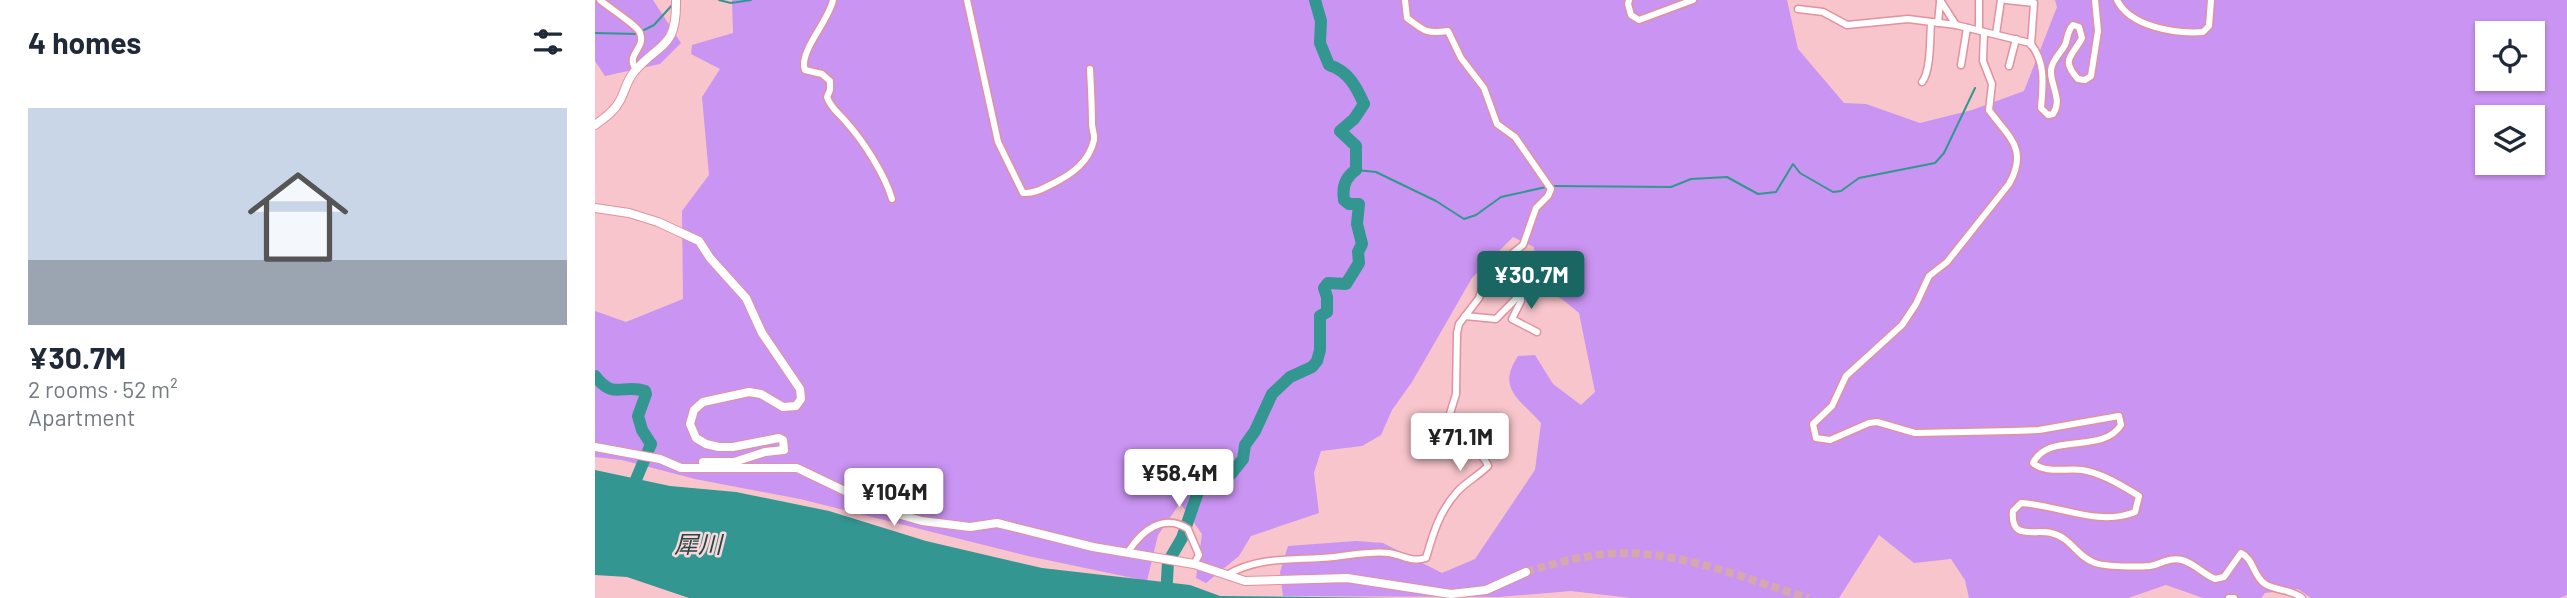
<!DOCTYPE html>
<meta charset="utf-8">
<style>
:root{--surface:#fff;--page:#f6f6f7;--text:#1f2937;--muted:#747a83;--line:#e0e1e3;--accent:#196662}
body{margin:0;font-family:Barlow,"Noto Sans JP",sans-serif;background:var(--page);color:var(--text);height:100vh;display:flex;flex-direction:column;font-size:26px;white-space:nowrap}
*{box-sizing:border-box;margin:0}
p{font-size:23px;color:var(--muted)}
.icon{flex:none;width:38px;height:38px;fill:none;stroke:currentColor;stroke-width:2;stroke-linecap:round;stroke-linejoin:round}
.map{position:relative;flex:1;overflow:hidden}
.drawer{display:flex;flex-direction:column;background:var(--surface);width:595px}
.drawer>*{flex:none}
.buttons{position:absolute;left:1880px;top:21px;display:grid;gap:14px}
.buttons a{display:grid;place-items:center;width:70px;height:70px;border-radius:0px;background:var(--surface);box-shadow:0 2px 5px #0004;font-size:35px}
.price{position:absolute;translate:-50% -60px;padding:0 16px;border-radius:7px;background:#fff;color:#222;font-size:23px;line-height:46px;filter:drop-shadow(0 2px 4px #0008)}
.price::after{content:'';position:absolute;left:50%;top:42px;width:21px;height:16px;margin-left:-10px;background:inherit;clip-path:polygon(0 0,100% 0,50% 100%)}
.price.on{background:var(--accent);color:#fff}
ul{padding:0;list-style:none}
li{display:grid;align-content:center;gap:14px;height:371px;padding:0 28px}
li+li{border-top:2px solid var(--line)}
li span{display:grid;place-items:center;height:217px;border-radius:0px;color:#555}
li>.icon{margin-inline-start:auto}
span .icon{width:126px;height:126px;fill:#fffc;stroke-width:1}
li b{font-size:30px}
h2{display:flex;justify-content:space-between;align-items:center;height:84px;padding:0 28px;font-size:30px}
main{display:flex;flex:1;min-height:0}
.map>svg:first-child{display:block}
.green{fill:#ca94f2;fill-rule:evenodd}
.water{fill:#339691}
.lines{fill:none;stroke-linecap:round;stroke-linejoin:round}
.stream{stroke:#339691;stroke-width:2}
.river{stroke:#339691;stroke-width:12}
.tertiary-tunnel{stroke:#d6a7ad;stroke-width:8;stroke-dasharray:8 4;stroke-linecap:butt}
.minor-casing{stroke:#e1929e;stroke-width:9}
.tertiary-casing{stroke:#e1929e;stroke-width:10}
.minor{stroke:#fff;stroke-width:6}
.tertiary{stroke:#fff;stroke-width:8}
.labels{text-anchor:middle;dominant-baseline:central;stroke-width:5;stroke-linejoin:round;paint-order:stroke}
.water-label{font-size:24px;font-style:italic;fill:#284644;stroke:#f9d7db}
</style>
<main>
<section class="drawer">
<h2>4 homes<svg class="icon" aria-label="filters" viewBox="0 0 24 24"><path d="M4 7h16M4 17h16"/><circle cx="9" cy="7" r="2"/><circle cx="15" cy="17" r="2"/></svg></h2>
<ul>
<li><span style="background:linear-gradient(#c9d6e8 70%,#9aa5b1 0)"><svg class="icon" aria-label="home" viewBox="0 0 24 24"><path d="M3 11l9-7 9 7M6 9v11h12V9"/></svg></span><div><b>¥30.7M</b><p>2 rooms · 52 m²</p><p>Apartment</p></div></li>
</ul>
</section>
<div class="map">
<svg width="1972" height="598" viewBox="0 0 1972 598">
<rect width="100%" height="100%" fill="#f7c5cb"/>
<!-- green -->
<g class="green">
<polygon points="0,0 58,0 86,43 65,64 10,76 0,61"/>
<path d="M137 0H1192L1203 49 1249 103 1271 104 1325 123 1377 110 1429 91 1462 7 1460 0H1972V595L1965 598H1716L1703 589 1670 593 1666 598H1608L1571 585 1533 598H1374L1370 580 1356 559 1319 563 1284 535 1244 598H1036L976 591 904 597 688 596 685 572 693 546 761 541 788 543 847 573 880 559 940 470 946 423C925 399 901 389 923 356L940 355 958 384 986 405 1000 392 984 313 967 299 944 287 939 247 918 237 877 278 817 382 797 410 786 435 767 446 726 451 719 473 724 513 656 536 644 556 611 583 601 578 607 534 585 503 563 535 552 581 433 556 205 499 100 479 27 460 0 457V311L31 322 88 299 87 211 114 175 107 97 125 69 96 54 97 45 138 33ZM1892 33H1937V79H1892ZM1892 117H1937V163H1892Z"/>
</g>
<!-- water -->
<polygon class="water" points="0,470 75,486 141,492 234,511 331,541 447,568 595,585 625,596 800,598 94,598 32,577 0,575"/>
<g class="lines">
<!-- stream -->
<g class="stream">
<polyline points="124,0 136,3 156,0"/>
<polyline points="47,31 59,25 79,3"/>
<polyline points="0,33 42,34"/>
<polyline points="761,170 781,172 841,201 869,219 881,215 906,197 951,187"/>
<polyline points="957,186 1076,187 1096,179 1132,177 1163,194 1181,192 1198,164 1205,173 1238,192 1246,191 1264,178 1340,163 1349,153 1380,88"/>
</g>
<!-- river -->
<g class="river">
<path d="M0 376C19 401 28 383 50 391L51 394 43 416 47 430 56 444 40 482 39 493"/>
<path d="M571 598 573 562 587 538 604 489 636 474 648 459 650 445 660 431 677 394 695 377 717 367 722 361 725 350V316L732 312V297L729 288 733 283 751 284 764 263 763 252 767 244 762 224 764 204H754L749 200C747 187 750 177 761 170V146L745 131 759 119 769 104C761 86 753 71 734 65L725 43 726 21 720 0"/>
</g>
<!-- tertiary-tunnel -->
<path class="tertiary-tunnel" d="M931 572C957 564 982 557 1009 554 1078 547 1149 579 1214 598"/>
<!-- minor casing -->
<g class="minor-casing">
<g id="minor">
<path d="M5 0C13 7 43 26 45 33 51 50 30 53 41 70"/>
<path d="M238 0C234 21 203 52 210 70L227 74 235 81V90L232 97C236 109 245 114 252 123 269 142 290 175 297 199"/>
<path d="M372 0 403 142 428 193C439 194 449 188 459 183 477 174 494 162 499 140 500 135 497 129 497 124 497 106 496 88 495 69"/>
<polyline points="1034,0 1033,4 1036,15 1044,20 1098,0"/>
<path d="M1345 0 1361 25 1435 43C1451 62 1448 84 1446 108L1453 115 1458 114C1468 99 1455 86 1456 70 1457 60 1465 54 1470 45 1473 38 1472 31 1478 25L1484 27 1487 38C1477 57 1465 59 1483 79L1490 80 1496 76 1503 31 1500 0"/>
<polyline points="1411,0 1439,3 1436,45"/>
<path d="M1522 0C1535 27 1581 34 1608 32L1614 26 1616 0"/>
<polyline points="1203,9 1228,12 1252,25 1313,19 1361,25"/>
<polyline points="1343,23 1345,2"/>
<polyline points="1384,30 1384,0"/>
<path d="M1389 32 1388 61 1397 84 1394 110C1413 137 1434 148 1414 184L1352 262 1334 276 1321 304 1307 325 1251 376 1237 406 1218 424 1221 438 1235 440 1274 423 1282 422 1320 433 1418 431 1444 430 1524 416 1526 425C1507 455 1454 431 1438 463 1450 474 1472 468 1487 470 1507 473 1527 486 1544 496L1540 512C1504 527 1463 505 1426 503L1418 511C1415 541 1439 529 1456 533 1476 537 1482 557 1500 563 1511 567 1543 567 1555 566 1566 564 1574 557 1587 560 1599 563 1608 574 1620 579L1629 577 1646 553C1659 559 1658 576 1670 584 1681 591 1697 589 1707 598"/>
<polyline points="1401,34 1406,0"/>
<polyline points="1366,65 1372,28"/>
<polyline points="1414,66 1421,39"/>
<path d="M1327 82C1336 71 1335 37 1336 22"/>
<polyline points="926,293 926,301 917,319 942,332"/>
<path d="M870 316 901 319C923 296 945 282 921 251"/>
<path d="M533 552C547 530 569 513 593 529L604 555 599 564"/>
<path d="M632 575C666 555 702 561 739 557 757 555 775 551 794 553 808 555 816 563 831 558 838 534 844 512 862 492 871 482 883 476 893 466 889 454 863 431 853 420L861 394 862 333 864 324 884 298 892 274 928 245 941 208 953 196 956 189 920 137 902 124 889 88 866 58 853 31C830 34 830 31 812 18L810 0"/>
<polyline points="1634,598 1639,598"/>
</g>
</g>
<!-- tertiary casing -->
<g class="tertiary-casing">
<g id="tertiary">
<path d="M0 125C9 118 19 112 24 102 30 93 31 81 39 72 64 42 82 50 81 0"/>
<polyline points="0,208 34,213 63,222 104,241 115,258 151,298 167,333 205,389 206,399 201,406 188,407 166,394 154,392 108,402 99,410 95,424 101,438 111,444 124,447 138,447 184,438 188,440 189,450 170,452 139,462 108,462"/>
<polyline points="0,447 65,459 86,468 202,468 292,511 327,521 375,527 402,523 498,547 599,564 650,581 752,578 856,594 891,590 931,572"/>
</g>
</g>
<!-- minor -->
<use href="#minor" class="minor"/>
<!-- tertiary -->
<use href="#tertiary" class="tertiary"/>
</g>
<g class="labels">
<!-- water labels -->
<g class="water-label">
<text x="103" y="543">犀川</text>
</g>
</g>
</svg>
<div class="buttons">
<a><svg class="icon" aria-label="locate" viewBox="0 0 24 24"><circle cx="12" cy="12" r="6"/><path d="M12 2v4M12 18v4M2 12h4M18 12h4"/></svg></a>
<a><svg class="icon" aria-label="layers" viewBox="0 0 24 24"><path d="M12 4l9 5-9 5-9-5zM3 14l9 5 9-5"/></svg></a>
</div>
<b class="price on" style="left:936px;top:311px">¥30.7M</b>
<b class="price" style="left:865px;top:473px">¥71.1M</b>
<b class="price" style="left:584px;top:509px">¥58.4M</b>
<b class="price" style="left:299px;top:528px">¥104M</b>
</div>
</main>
